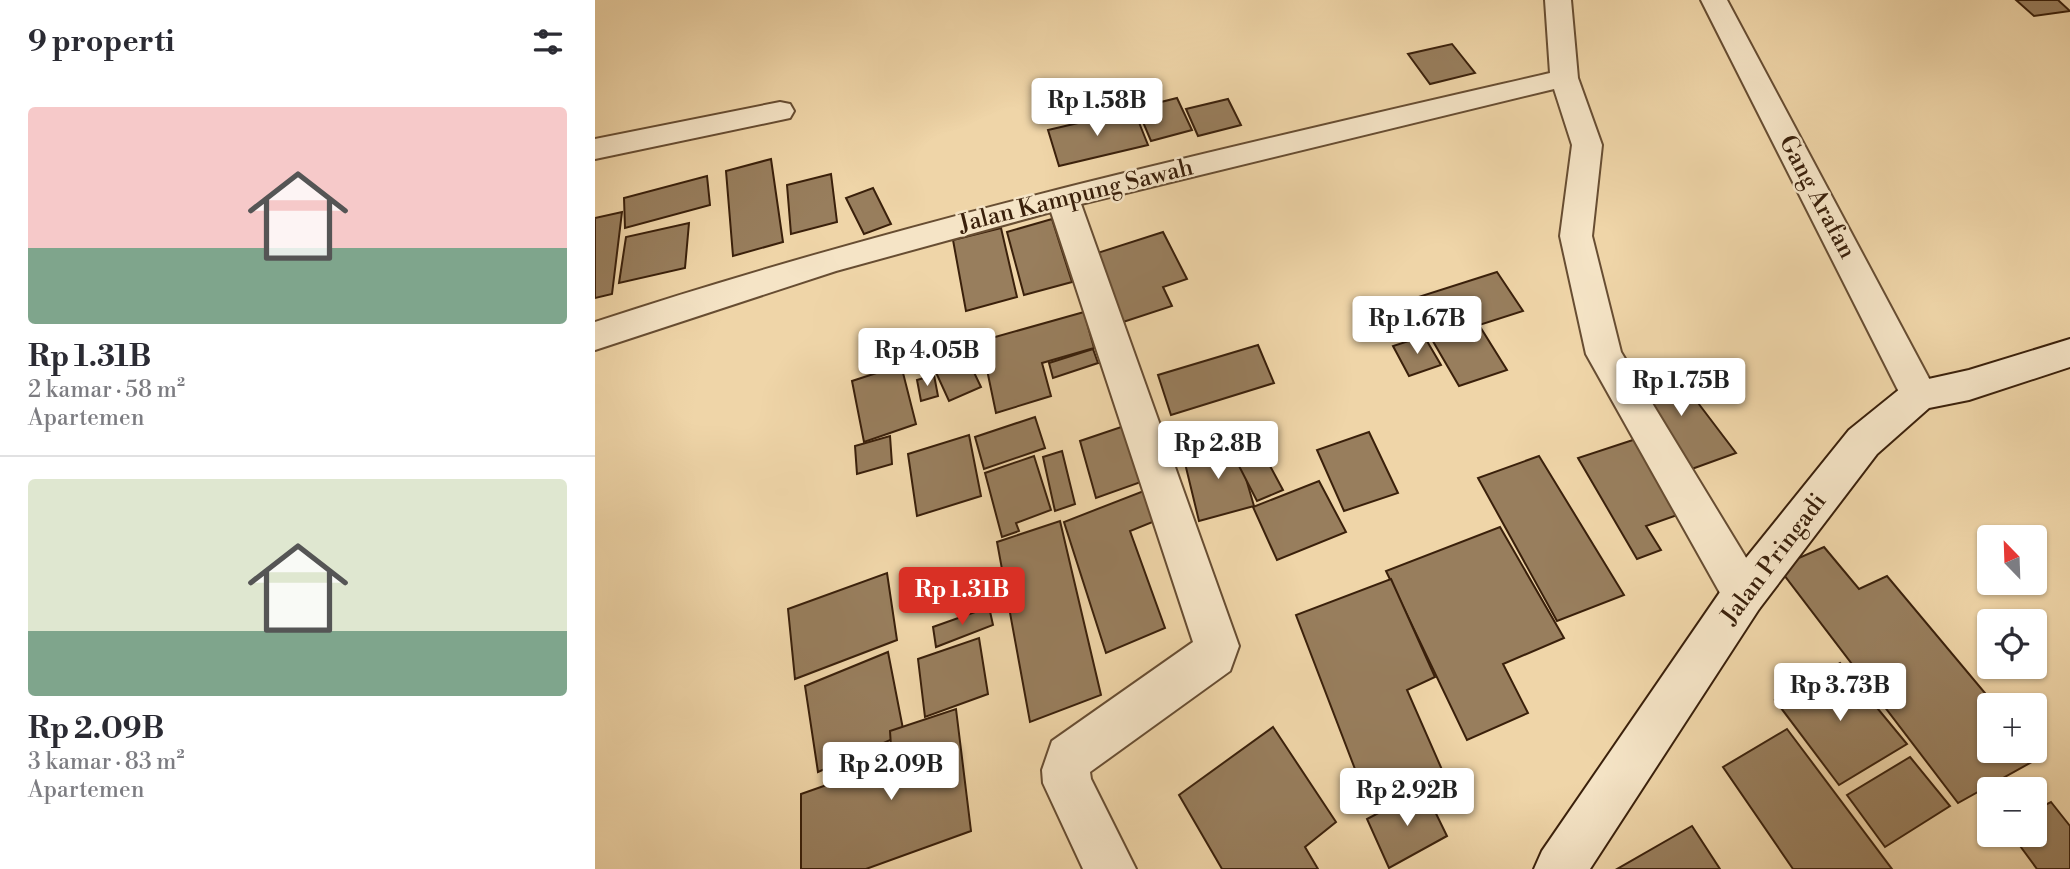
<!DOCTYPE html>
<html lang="id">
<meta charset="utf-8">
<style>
:root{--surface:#fff;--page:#f7f7f7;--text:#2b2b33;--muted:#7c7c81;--line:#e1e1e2;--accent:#d93025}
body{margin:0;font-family:"Libre Bodoni",serif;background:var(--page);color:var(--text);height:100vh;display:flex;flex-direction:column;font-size:26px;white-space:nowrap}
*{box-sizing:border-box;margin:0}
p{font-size:23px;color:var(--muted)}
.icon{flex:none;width:38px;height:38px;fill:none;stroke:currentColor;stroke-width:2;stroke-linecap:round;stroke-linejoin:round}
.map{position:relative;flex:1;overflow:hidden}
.side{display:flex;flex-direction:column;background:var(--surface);width:595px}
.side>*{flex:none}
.needle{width:46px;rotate:337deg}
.buttons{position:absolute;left:1382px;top:525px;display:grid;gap:14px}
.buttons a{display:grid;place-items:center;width:70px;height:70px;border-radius:7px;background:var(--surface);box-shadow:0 2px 5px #0004;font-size:35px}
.price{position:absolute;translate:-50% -60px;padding:0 16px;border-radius:7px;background:#fff;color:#222;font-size:23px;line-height:46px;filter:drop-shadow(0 2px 4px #0008)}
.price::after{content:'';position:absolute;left:50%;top:42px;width:21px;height:16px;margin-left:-10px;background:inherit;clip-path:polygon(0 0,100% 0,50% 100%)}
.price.active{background:var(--accent);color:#fff}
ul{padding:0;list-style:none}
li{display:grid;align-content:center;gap:14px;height:371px;padding:0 28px}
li+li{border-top:2px solid var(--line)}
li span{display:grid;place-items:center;height:217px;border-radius:7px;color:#555}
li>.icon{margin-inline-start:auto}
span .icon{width:126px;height:126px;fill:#fffc;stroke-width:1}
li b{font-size:30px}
h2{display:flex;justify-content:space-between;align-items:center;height:84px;padding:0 28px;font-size:30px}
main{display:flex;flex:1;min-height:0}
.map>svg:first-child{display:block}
.building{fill:#987e5d;stroke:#3a200b;stroke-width:2}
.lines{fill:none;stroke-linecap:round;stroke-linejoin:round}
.street-casing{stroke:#674d32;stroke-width:4}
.secondary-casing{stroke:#3a200b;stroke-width:4}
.street{fill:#f5e4c6;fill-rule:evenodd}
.secondary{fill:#f5e4c6;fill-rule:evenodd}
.labels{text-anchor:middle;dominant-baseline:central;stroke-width:5;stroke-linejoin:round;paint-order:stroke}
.street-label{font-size:24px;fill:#3a200b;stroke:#f5e4c6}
</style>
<main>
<section class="side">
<h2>9 properti<svg class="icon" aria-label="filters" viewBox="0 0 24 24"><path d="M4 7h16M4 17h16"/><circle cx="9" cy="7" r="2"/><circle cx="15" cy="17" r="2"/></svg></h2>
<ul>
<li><span style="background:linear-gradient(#f6c9c9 65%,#7fa58c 0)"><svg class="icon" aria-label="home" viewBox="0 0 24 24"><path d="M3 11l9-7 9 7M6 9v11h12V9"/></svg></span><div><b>Rp 1.31B</b><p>2 kamar · 58 m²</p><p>Apartemen</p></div></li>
<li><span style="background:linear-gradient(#dfe7d0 70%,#7fa58c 0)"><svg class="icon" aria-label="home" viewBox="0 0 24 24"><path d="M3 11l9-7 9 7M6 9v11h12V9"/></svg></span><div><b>Rp 2.09B</b><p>3 kamar · 83 m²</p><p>Apartemen</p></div></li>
</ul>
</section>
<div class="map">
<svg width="1475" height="869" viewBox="0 0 1475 869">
<rect width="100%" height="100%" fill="#efd5a8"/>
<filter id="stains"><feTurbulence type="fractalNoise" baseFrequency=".00286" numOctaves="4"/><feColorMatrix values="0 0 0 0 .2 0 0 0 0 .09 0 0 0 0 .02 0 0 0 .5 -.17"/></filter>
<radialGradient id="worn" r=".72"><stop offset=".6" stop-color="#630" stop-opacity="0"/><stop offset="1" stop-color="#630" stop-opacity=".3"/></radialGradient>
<!-- building -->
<g class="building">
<polygon points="1421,0 1463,0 1475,11 1439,16"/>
<polygon points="857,44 880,73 835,84 813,54"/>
<polygon points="582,98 597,130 556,141 542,108"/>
<polygon points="633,99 646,125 603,136 591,109"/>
<polygon points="539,110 553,145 464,166 453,130"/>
<polygon points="176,159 188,242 138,256 131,171"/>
<polygon points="236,174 242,222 196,234 192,185"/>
<polygon points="112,176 115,205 30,228 29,198"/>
<polygon points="278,188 296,224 269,234 251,198"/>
<polygon points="27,212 17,294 0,298 0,218"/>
<polygon points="457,219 477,282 429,295 412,232"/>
<polygon points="94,223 90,268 24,283 31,237"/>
<polygon points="406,228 422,297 371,311 358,240"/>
<polygon points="568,232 592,279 568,287 577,306 522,324 493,256"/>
<polygon points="902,272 928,311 884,325 912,370 864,386 814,300"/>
<polygon points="489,312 499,348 447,363 456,396 401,413 386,341"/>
<polygon points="829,336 846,365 814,376 798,346"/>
<polygon points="364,341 386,387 354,401 333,355"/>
<polygon points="663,345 679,383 576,415 563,375"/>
<polygon points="498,349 503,363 458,378 454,363"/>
<polygon points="306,365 321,424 269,442 257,381"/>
<polygon points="1075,366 1141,453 1094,470 1031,381"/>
<polygon points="339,375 343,396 326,401 322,380"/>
<polygon points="440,417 450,448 389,469 380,437"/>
<polygon points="541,422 560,477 501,498 485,441"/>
<polygon points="774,432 803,493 749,511 722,450"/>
<polygon points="374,435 386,496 322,516 313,454"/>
<polygon points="295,436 297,464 262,474 260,446"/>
<polygon points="1041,439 1088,513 1051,526 1066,550 1042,559 983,458"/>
<polygon points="640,441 659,506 604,521 588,455"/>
<polygon points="467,451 480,504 460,511 448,457"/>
<polygon points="668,453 688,490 662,501 643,464"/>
<polygon points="439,456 456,510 421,523 424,531 407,537 390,473"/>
<polygon points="944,456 1029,595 962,621 883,478"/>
<polygon points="724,481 751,532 682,560 658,507"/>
<polygon points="559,487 570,517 535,531 570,628 511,653 469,522"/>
<polygon points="465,521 506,695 435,722 402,542"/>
<polygon points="905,527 969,638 908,664 933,713 872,740 791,571"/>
<polygon points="1229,547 1264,589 1292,576 1400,705 1395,705 1395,751 1438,751 1444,758 1363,803 1183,567"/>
<polygon points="292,573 302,640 200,679 193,609"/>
<polygon points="796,579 840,677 812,690 848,772 773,803 701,615"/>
<polygon points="394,607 398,625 341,647 338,627"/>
<polygon points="384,638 393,694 330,717 323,659"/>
<polygon points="293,652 309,734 223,772 210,686"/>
<polygon points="1245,663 1312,744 1244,785 1180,700"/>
<polygon points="361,709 376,831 271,869 206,869 206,794 297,762 295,731"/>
<polygon points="678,727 741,822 710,847 723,869 627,869 584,795"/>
<polygon points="1192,729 1297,869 1198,869 1128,767"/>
<polygon points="1315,757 1355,806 1290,847 1252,795"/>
<polygon points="829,789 852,836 794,868 772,819"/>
<polygon points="1456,802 1475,826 1475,869 1442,869 1417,835 1440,835 1440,810"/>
<polygon points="1097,826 1125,869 1022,869"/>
</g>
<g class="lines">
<!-- street casing -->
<g class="street-casing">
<g id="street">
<path d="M950 0H976L983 78 1007 145 997 236 1026 352 1164 579 1171 594 1164 609 1149 615 1134 609 991 354 965 236 977 145 959 89 486 204 644 646 635 671 495 772 496 779 541 869H488L448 783 447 770 457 741 598 642 456 212 241 271 0 350V322C313 219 634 147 955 73Z"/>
<polygon points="1106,0 1132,0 1337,384 1343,395 1337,406 1324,410 1311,406"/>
<polygon points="185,102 195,104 199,111 195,118 0,159 0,139"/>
</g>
</g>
<!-- secondary casing -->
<g class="secondary-casing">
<polygon id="secondary" points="1475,339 1475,367 1374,400 1334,408 1282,454 1164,609 995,869 939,869 947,851 1134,579 1254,430 1311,384 1374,370"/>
</g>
<!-- street -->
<use href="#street" class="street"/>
<!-- secondary -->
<use href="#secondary" class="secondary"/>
</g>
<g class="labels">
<!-- street labels -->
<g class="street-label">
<text transform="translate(481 196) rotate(-14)">Jalan Kampung Sawah</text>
<text transform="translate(1222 197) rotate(62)">Gang Arafan</text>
<text transform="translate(1179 559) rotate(-53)">Jalan Pringadi</text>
</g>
</g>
<rect width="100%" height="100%" filter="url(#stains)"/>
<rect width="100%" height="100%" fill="url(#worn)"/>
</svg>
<div class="buttons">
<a><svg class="needle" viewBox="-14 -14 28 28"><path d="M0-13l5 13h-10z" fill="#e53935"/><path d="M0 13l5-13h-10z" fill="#7c7c81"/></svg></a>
<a><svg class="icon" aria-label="locate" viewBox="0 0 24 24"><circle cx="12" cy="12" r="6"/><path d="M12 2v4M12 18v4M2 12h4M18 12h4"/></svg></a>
<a>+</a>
<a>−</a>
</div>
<b class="price" style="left:502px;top:138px">Rp 1.58B</b>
<b class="price" style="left:822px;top:356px">Rp 1.67B</b>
<b class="price" style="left:332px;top:388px">Rp 4.05B</b>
<b class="price" style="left:1086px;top:418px">Rp 1.75B</b>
<b class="price" style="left:623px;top:481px">Rp 2.8B</b>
<b class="price active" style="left:367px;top:627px">Rp 1.31B</b>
<b class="price" style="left:1245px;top:723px">Rp 3.73B</b>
<b class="price" style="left:296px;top:802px">Rp 2.09B</b>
<b class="price" style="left:812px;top:828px">Rp 2.92B</b>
</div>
</main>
